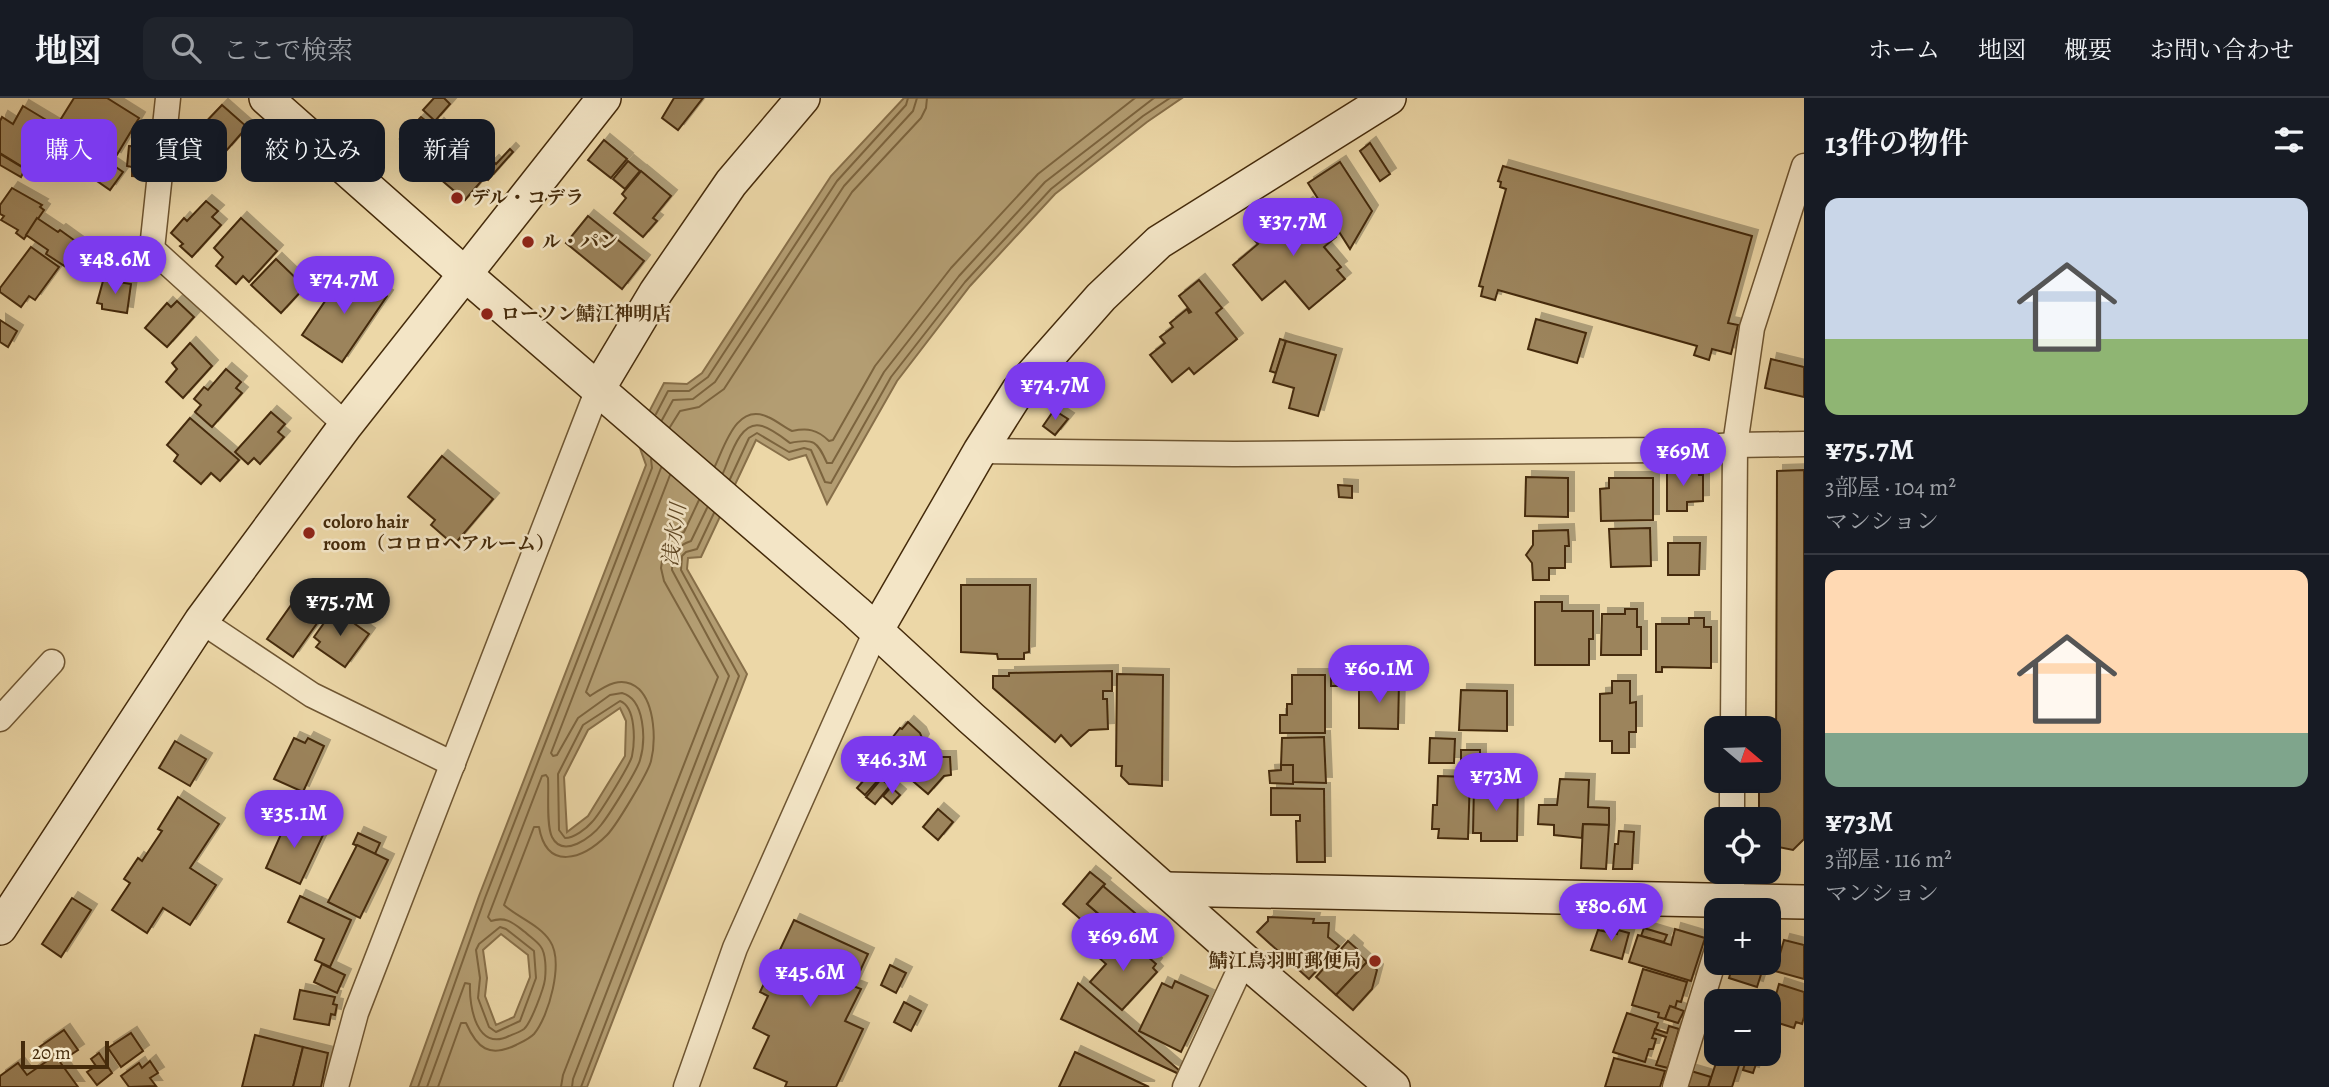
<!DOCTYPE html>
<html lang="ja">
<meta charset="utf-8">
<style>
:root{--surface:#171b24;--page:#20242c;--text:#f1f3f6;--muted:#9ea1a6;--line:#363941;--accent:#7c3aed}
body{margin:0;font-family:Alegreya,"Noto Serif JP",serif;background:var(--page);color:var(--text);height:100vh;display:flex;flex-direction:column;font-size:26px;white-space:nowrap}
*{box-sizing:border-box;margin:0}
p{font-size:23px;color:var(--muted)}
.icon{flex:none;width:38px;height:38px;fill:none;stroke:currentColor;stroke-width:2;stroke-linecap:round;stroke-linejoin:round}
.map{position:relative;flex:1;overflow:hidden}
.panel{display:flex;flex-direction:column;background:var(--surface);width:525px}
.panel>*{flex:none}
.banner{position:absolute;left:21px;top:21px;width:665px;height:63px;display:flex;gap:14px}
.needle{width:46px;rotate:109deg}
.fabs{position:absolute;left:1704px;top:618px;display:grid;gap:14px}
.fabs a{display:grid;place-items:center;width:77px;height:77px;border-radius:14px;background:var(--surface);box-shadow:0 7px 28px #0002;font-size:35px}
.scale{position:absolute;left:21px;bottom:18px;width:88px;box-sizing:border-box;padding-left:7px;border:4px solid #452b0b;border-top:0;font-size:19px;line-height:24px;white-space:nowrap;color:#452b0b;-webkit-text-stroke:5px #f3e5c6;paint-order:stroke}
.price{position:absolute;translate:-50% -60px;padding:0 16px;border-radius:24px;background:var(--accent);color:#fff;font-size:23px;line-height:46px;filter:drop-shadow(0 2px 4px #0008)}
.price::after{content:'';position:absolute;left:50%;top:42px;width:21px;height:16px;margin-left:-10px;background:inherit;clip-path:polygon(0 0,100% 0,50% 100%)}
.price.current{background:#222;color:#fff}
ul{padding:0;list-style:none}
li{display:grid;align-content:center;gap:14px;height:371px;padding:0 21px}
li+li{border-top:2px solid var(--line)}
li span{display:grid;place-items:center;height:217px;border-radius:14px;color:#555}
li>.icon{margin-inline-start:auto}
span .icon{width:126px;height:126px;fill:#fffc;stroke-width:1}
li b{font-size:30px}
h2{display:flex;justify-content:space-between;align-items:center;height:84px;padding:0 21px;font-size:30px}
.tag{padding:0 24px;border-radius:14px;background:var(--surface);box-shadow:0 7px 28px #0002;font-size:24px;line-height:63px}
.tag.current{background:var(--accent);color:#fff}
header{display:flex;align-items:center;gap:42px;box-sizing:border-box;height:98px;padding:0 35px;background:var(--surface);border-bottom:2px solid var(--line)}
header strong{font-size:33px}
nav{display:flex;gap:38px;margin-inline-start:auto;font-size:24px}
.search{width:490px;height:63px;background:var(--page);display:flex;align-items:center;gap:18px;box-sizing:border-box;padding:0 24px;border-radius:14px;color:var(--muted);font-size:26px}
main{display:flex;flex:1;min-height:0}
.map>svg:first-child{display:block}
.water{fill:#b39d72;stroke:#876f49;stroke-width:2;fill-rule:evenodd}
.lines{fill:none;stroke-linecap:round;stroke-linejoin:round}
.shore{stroke:#7c643e;stroke-width:2}
.building{fill:#9c845c;stroke:#452b0b;stroke-width:2;filter:url(#shadow)}
.street-casing{stroke:#6f5632;stroke-width:27}
.secondary-casing{stroke:#452b0b;stroke-width:36}
.street{stroke:#f3e5c6;stroke-width:24}
.secondary{stroke:#f3e5c6;stroke-width:33}
.poi-dot{fill:#8f2418;stroke:#f3e5c6;stroke-width:2.5}
.labels{text-anchor:middle;dominant-baseline:central;stroke-width:5;stroke-linejoin:round;paint-order:stroke}
.poi-label{font-size:19px;font-weight:bold;fill:#452b0b;stroke:#f3e5c6;text-anchor:start}
.water-label{font-size:21px;font-style:italic;fill:#604825;stroke:#f3e5c6}
</style>
<header>
<strong>地図</strong>
<div class="search"><svg class="icon" aria-label="search" viewBox="0 0 24 24"><circle cx="10" cy="10" r="6"/><path d="M15 15l6 6"/></svg>ここで検索</div>
<nav><a>ホーム</a><a>地図</a><a>概要</a><a>お問い合わせ</a></nav>
</header>
<main>
<div class="map">
<svg width="1804" height="989" viewBox="0 0 1804 989">
<defs>
<filter id="shadow"><feDropShadow dx="6" dy="-6" stdDeviation="0" flood-color="#0004"/></filter>
</defs>
<rect width="100%" height="100%" fill="#ecd7a7"/>
<filter id="stains"><feTurbulence type="fractalNoise" baseFrequency=".00286" numOctaves="4"/><feColorMatrix values="0 0 0 0 .2 0 0 0 0 .09 0 0 0 0 .02 0 0 0 .5 -.17"/></filter>
<radialGradient id="worn" r=".72"><stop offset=".6" stop-color="#630" stop-opacity="0"/><stop offset="1" stop-color="#630" stop-opacity=".3"/></radialGradient>
<!-- water -->
<path class="water" d="M904 0H1182L1147 24 1055 96 970 188 897 283 827 406 806 357 789 362 756 342 701 459 688 460 687 471 747 576 587 989H410L479 798 646 367 636 339 664 285 687 286 702 275 831 78ZM620 610 626 623 625 658 588 718 567 734 564 679 588 632ZM501 836 528 857 530 879 514 919 496 927 485 898 487 880 483 852Z"/>
<g class="lines">
<!-- shore -->
<g class="shore">
<polyline points="656,316 668,293 689,293 708,279 837,83 906,7 908,0"/>
<polyline points="662,322 673,302 693,301 715,284 844,88 913,13 917,0"/>
<polyline points="670,329 680,313 699,309 724,291 852,94 921,20 926,10 927,0"/>
<path d="M715 368C725 347 737 304 768 319 777 323 784 329 792 333 807 330 817 331 829 343L833 342 875 268 951 170 1038 76 1135 0"/>
<path d="M723 375C730 360 740 321 762 328 772 331 782 339 790 345 814 340 817 343 827 365H832L884 274 959 178 1045 84 1154 0"/>
<polyline points="730,381 749,340 757,335 789,354 804,350 811,352 825,384 831,385 891,279 965,184 1051,91 1143,18 1170,0"/>
<path d="M620 603C636 609 635 643 632 658 630 667 599 717 592 724 586 731 574 740 565 740L559 732 558 676 583 627Z"/>
<polygon points="500,829 506,831 534,853 536,880 520,923 496,934 489,929 478,900 480,880 476,852 479,846"/>
<polyline points="418,989 485,800 652,370 651,361"/>
<path d="M427 989 465 885 470 886C469 909 477 954 509 938 514 936 520 934 524 931 531 925 544 890 545 881 546 872 546 856 541 849 537 843 530 839 525 834 513 825 506 818 491 823L488 819 542 678 546 677 548 680C549 694 546 727 552 739 563 761 592 739 601 727 609 717 637 673 640 662 646 642 645 601 622 595L610 597 578 620 557 657 553 658 551 655 661 370"/>
<path d="M438 989 461 925H466C477 950 489 960 516 947 522 944 529 941 534 936 549 918 564 864 550 843 540 827 517 819 504 807L534 729H539C547 774 583 761 607 737 616 728 648 675 651 663 656 643 655 607 639 591 622 576 605 588 590 598L586 594 670 377"/>
<polyline points="561,989 563,977 718,579 664,483 661,470 664,451 672,440 684,434 699,402"/>
<path d="M572 989 573 981 729 578 672 472C672 455 676 448 691 443L707 410"/>
<polyline points="581,989 739,578 681,472 682,458 686,454 697,451 714,415"/>
</g>
</g>
<!-- building -->
<g class="building">
<polygon points="74,0 107,0 139,20 115,60 59,24"/>
<polygon points="434,0 444,0 450,6 435,23 423,12"/>
<polygon points="674,0 703,0 678,32 662,20"/>
<polygon points="222,7 247,29 226,53 200,30"/>
<polygon points="23,8 63,32 48,56 35,48 29,59 32,61 26,71 0,55 0,23 2,19 13,26"/>
<polygon points="421,19 435,30 438,26 443,31 441,33 484,72 493,63 496,66 510,51 513,54 488,82 484,80 465,102 433,75 435,69 400,41"/>
<polygon points="604,42 627,61 611,80 588,62"/>
<polygon points="1370,45 1390,76 1380,83 1360,53"/>
<polygon points="129,48 147,49 145,79 132,78 132,69 127,68"/>
<polygon points="0,56 25,71 21,79 0,67"/>
<polygon points="97,56 123,74 110,92 84,74"/>
<polygon points="628,63 640,73 625,91 613,81"/>
<polygon points="1340,64 1372,113 1350,151 1308,85"/>
<polygon points="1503,68 1752,138 1728,225 1738,227 1731,256 1712,251 1709,262 1694,257 1697,248 1498,192 1495,202 1481,198 1483,189 1479,188 1506,91 1500,89 1501,84 1498,83"/>
<polygon points="641,73 671,98 653,120 657,123 643,139 614,115 626,100 622,96"/>
<polygon points="12,90 42,107 40,109 44,112 24,141 16,135 18,132 1,122 4,118 0,116 0,107"/>
<polygon points="206,103 218,113 212,119 221,127 192,159 180,148 183,146 171,135 184,120 187,123"/>
<polygon points="1307,105 1336,139 1324,149 1341,169 1337,172 1345,181 1309,211 1285,183 1262,202 1233,167 1258,146 1252,139 1272,122 1278,129"/>
<polygon points="588,118 644,163 622,191 566,145"/>
<polygon points="37,120 58,134 60,132 78,145 75,150 78,151 66,169 46,156 48,152 26,137"/>
<polygon points="241,120 277,153 249,184 243,178 236,186 216,168 223,159 214,150"/>
<polygon points="31,149 59,169 35,202 29,198 21,209 0,194 0,190"/>
<polygon points="276,161 305,189 281,215 251,187"/>
<polygon points="347,171 387,198 342,264 302,237"/>
<polygon points="106,182 131,186 127,215 102,211 102,206 97,205 103,183"/>
<polygon points="1199,182 1222,210 1216,215 1237,241 1194,276 1189,270 1172,284 1150,257 1165,245 1160,239 1173,229 1170,225 1187,211 1189,215 1191,214 1179,198"/>
<polygon points="177,203 194,219 167,249 145,230 167,205 171,209"/>
<polygon points="1536,221 1586,235 1577,265 1528,251"/>
<polygon points="0,222 17,233 8,249 0,244"/>
<polygon points="1280,241 1286,243 1276,275 1270,273"/>
<polygon points="1286,243 1336,257 1318,318 1289,310 1294,290 1273,284"/>
<polygon points="190,245 212,268 183,300 166,284 177,271 172,265"/>
<polygon points="1771,261 1804,269 1804,299 1765,290"/>
<polygon points="226,271 241,284 236,290 242,295 212,329 195,314 201,307 194,301 204,289 208,292"/>
<polygon points="1054,312 1068,321 1055,337 1043,328"/>
<polygon points="271,314 285,326 278,334 284,339 260,366 254,360 248,366 235,354"/>
<polygon points="190,320 239,362 220,383 211,375 201,386 174,363 178,357 167,347"/>
<polygon points="442,358 493,401 454,447 431,427 435,422 408,399"/>
<polygon points="1667,369 1698,369 1699,377 1703,377 1703,403 1687,404 1687,413 1667,413"/>
<polygon points="1804,372 1804,741 1793,752 1769,747 1769,721 1759,721 1759,682 1769,682 1769,655 1776,655 1777,373"/>
<polygon points="1526,379 1568,380 1568,419 1525,418"/>
<polygon points="1609,380 1653,380 1653,422 1601,423 1600,391 1609,390"/>
<polygon points="1338,387 1352,388 1352,400 1339,399"/>
<polygon points="1650,430 1651,468 1611,469 1609,431"/>
<polygon points="1568,432 1569,448 1565,448 1565,470 1549,470 1549,482 1533,482 1532,465 1526,457 1533,447 1533,433"/>
<polygon points="1668,445 1700,445 1699,477 1668,477"/>
<polygon points="961,487 1030,487 1029,554 1024,555 1024,561 998,561 997,556 961,554"/>
<polygon points="304,489 330,507 293,559 267,541"/>
<polygon points="1535,504 1562,504 1562,513 1593,513 1593,541 1589,541 1589,567 1535,567"/>
<polygon points="334,511 369,536 345,569 316,549 320,544 314,539"/>
<polygon points="1625,511 1637,511 1637,529 1641,529 1641,557 1601,557 1602,516 1625,516"/>
<polygon points="1689,520 1704,520 1704,529 1711,529 1711,570 1662,569 1662,574 1656,574 1656,526 1689,526"/>
<polygon points="1112,573 1112,593 1103,593 1103,601 1107,601 1108,631 1089,632 1071,648 1061,637 1055,644 993,590 993,578 1009,578 1009,575"/>
<polygon points="1117,576 1163,577 1162,688 1129,686 1121,678 1122,668 1116,668"/>
<polygon points="1331,576 1346,576 1345,588 1331,588"/>
<polygon points="1292,577 1325,577 1325,635 1280,635 1280,617 1287,617 1287,606 1292,606"/>
<polygon points="1612,583 1630,583 1630,605 1636,604 1636,634 1629,634 1629,655 1612,655 1612,643 1600,643 1600,596 1612,595"/>
<polygon points="1359,584 1399,584 1398,631 1359,630"/>
<polygon points="1461,592 1507,593 1507,633 1459,632"/>
<polygon points="908,624 920,635 923,642 920,647 936,659 950,659 951,677 944,678 928,696 880,655 900,630 902,631"/>
<polygon points="1324,639 1326,685 1293,684 1293,667 1281,667 1282,640"/>
<polygon points="294,640 305,645 308,640 324,648 303,694 274,681"/>
<polygon points="1430,640 1455,641 1454,665 1429,665"/>
<polygon points="175,643 206,661 190,688 159,670"/>
<polygon points="1461,652 1480,652 1480,662 1461,663"/>
<polygon points="1281,667 1293,667 1293,686 1270,685 1269,673 1281,672"/>
<polygon points="872,673 880,680 865,697 857,690"/>
<polygon points="1438,678 1470,679 1468,741 1438,740 1439,731 1432,731 1433,707 1437,707"/>
<polygon points="881,681 890,688 875,706 866,699"/>
<polygon points="1560,681 1589,682 1588,709 1609,710 1609,727 1583,726 1582,740 1554,737 1554,727 1538,726 1539,707 1557,707"/>
<polygon points="1474,687 1518,688 1517,743 1481,743 1481,735 1473,735"/>
<polygon points="891,689 900,697 892,706 883,698"/>
<polygon points="1271,690 1324,691 1325,764 1297,764 1296,723 1300,723 1300,717 1271,717"/>
<polygon points="178,699 219,726 190,770 216,787 190,827 163,810 147,835 112,812 130,785 124,781 138,760 142,763 162,733 158,731"/>
<polygon points="938,711 953,724 938,742 923,729"/>
<polygon points="289,718 309,727 308,730 323,737 300,786 266,770"/>
<polygon points="1583,726 1609,727 1606,771 1581,770"/>
<polygon points="1619,733 1634,734 1632,771 1613,771 1615,746 1618,746"/>
<polygon points="358,735 380,745 375,756 353,746"/>
<polygon points="357,747 388,762 360,820 328,804"/>
<polygon points="1090,774 1105,786 1087,806 1110,826 1100,838 1063,806"/>
<polygon points="1103,788 1142,821 1127,840 1087,806"/>
<polygon points="300,798 351,822 330,869 315,862 324,841 288,824"/>
<polygon points="72,800 91,812 61,859 42,846"/>
<polygon points="1268,819 1314,821 1313,825 1329,825 1328,839 1339,848 1309,881 1257,834 1268,823"/>
<polygon points="794,822 868,856 853,888 861,891 845,923 863,931 836,989 785,989 787,984 754,970 769,938 753,930 768,898 760,894"/>
<polygon points="1644,830 1667,837 1664,844 1641,838"/>
<polygon points="1675,831 1705,840 1691,883 1629,864 1638,837 1671,847"/>
<polygon points="1598,832 1617,836 1618,832 1629,835 1622,861 1591,852"/>
<polygon points="1129,842 1156,866 1153,870 1157,874 1122,912 1090,884 1106,866 1097,858 1110,843 1120,852"/>
<polygon points="1784,842 1804,847 1804,881 1775,873"/>
<polygon points="1348,843 1357,851 1356,854 1367,864 1336,897 1316,879"/>
<polygon points="1367,864 1377,872 1372,891 1353,912 1336,897"/>
<polygon points="1734,864 1765,864 1757,889 1729,880"/>
<polygon points="322,866 345,877 337,895 314,884"/>
<polygon points="890,867 906,875 896,895 881,887"/>
<polygon points="1643,871 1687,884 1681,904 1677,903 1675,910 1670,908 1665,921 1658,919 1659,915 1632,907"/>
<polygon points="1175,883 1208,898 1181,954 1139,933 1162,885 1172,890"/>
<polygon points="1078,885 1180,973 1179,976 1061,921"/>
<polygon points="1779,886 1804,894 1804,919 1802,926 1796,924 1794,930 1769,922"/>
<polygon points="300,892 335,899 333,906 337,907 335,917 331,916 329,927 294,921"/>
<polygon points="904,904 921,913 911,933 894,924"/>
<polygon points="1670,908 1684,913 1678,925 1665,921"/>
<polygon points="1627,915 1658,925 1652,940 1656,941 1653,951 1649,951 1645,964 1613,954"/>
<polygon points="1669,928 1679,931 1668,970 1656,967 1666,939 1654,935 1655,931 1667,935"/>
<polygon points="64,932 78,952 60,964 78,989 0,989 0,978 18,965 27,977 47,963 38,950"/>
<polygon points="131,935 143,953 121,969 108,950"/>
<polygon points="255,937 303,949 293,989 242,989"/>
<polygon points="303,949 328,955 321,989 293,989"/>
<polygon points="1075,954 1149,989 1059,989"/>
<polygon points="99,955 112,975 97,987 87,974 96,968 91,961"/>
<polygon points="1719,956 1742,958 1732,989 1708,989"/>
<polygon points="1748,956 1759,957 1753,975 1743,972"/>
<polygon points="1614,960 1665,973 1660,989 1605,989"/>
<polygon points="150,963 158,975 150,980 156,988 129,989 121,978 139,965 142,970"/>
<polygon points="1691,973 1711,979 1708,989 1686,989"/>
</g>
<g class="lines">
<!-- street casing -->
<g class="street-casing">
<g id="street">
<polyline points="168,0 152,151 346,327"/>
<polyline points="980,353 1234,356 1659,352 1735,347 1804,346"/>
<polyline points="201,523 312,597 453,666"/>
<polyline points="0,621 52,564"/>
<polyline points="1733,630 1735,347 1752,230 1804,68"/>
<polyline points="1732,721 1732,682"/>
<polyline points="1729,812 1732,803 1732,774"/>
<polyline points="336,989 356,915 598,291"/>
<polyline points="686,989 735,850 876,533"/>
<polyline points="1185,989 1244,862"/>
<polyline points="1675,989 1717,852"/>
</g>
</g>
<!-- secondary casing -->
<g class="secondary-casing">
<g id="secondary">
<polyline points="266,0 466,177 856,514 971,620 1244,862 1393,989"/>
<polyline points="598,291 656,194 731,85 803,0"/>
<polyline points="876,533 980,353 1018,293 1101,199 1159,144 1389,0"/>
<polyline points="1166,791 1804,804"/>
<polyline points="0,830 201,523 346,327 604,0"/>
</g>
</g>
<!-- street -->
<use href="#street" class="street"/>
<!-- secondary -->
<use href="#secondary" class="secondary"/>
</g>
<!-- markers -->
<g class="poi-dot">
<circle cx="457" cy="100" r="7"/>
<circle cx="528" cy="144" r="7"/>
<circle cx="487" cy="216" r="7"/>
<circle cx="309" cy="435" r="7"/>
<circle cx="1375" cy="863" r="7"/>
</g>
<g class="labels">
<!-- poi labels -->
<g class="poi-label">
<text x="471" y="100">デル・コデラ</text>
<text x="542" y="144">ル・パン</text>
<text x="501" y="216">ローソン鯖江神明店</text>
<text x="323" y="424">coloro hair<tspan x="323" dy="22">room（コロロヘアルーム）</tspan></text>
<text x="1361" y="863" text-anchor="end">鯖江鳥羽町郵便局</text>
</g>
<!-- water labels -->
<g class="water-label">
<text transform="translate(674 437) rotate(-82)">浅水川</text>
</g>
</g>
<rect width="100%" height="100%" filter="url(#stains)"/>
<rect width="100%" height="100%" fill="url(#worn)"/>
</svg>
<div class="fabs">
<a><svg class="needle" viewBox="-14 -14 28 28"><path d="M0-13l5 13h-10z" fill="#e53935"/><path d="M0 13l5-13h-10z" fill="#9ea1a6"/></svg></a>
<a><svg class="icon" aria-label="locate" viewBox="0 0 24 24"><circle cx="12" cy="12" r="6"/><path d="M12 2v4M12 18v4M2 12h4M18 12h4"/></svg></a>
<a>+</a>
<a>−</a>
</div>
<div class="scale">20 m</div>
<b class="price" style="left:1293px;top:160px">¥37.7M</b>
<b class="price" style="left:115px;top:198px">¥48.6M</b>
<b class="price" style="left:344px;top:218px">¥74.7M</b>
<b class="price" style="left:1055px;top:324px">¥74.7M</b>
<b class="price" style="left:1683px;top:390px">¥69M</b>
<b class="price current" style="left:340px;top:540px">¥75.7M</b>
<b class="price" style="left:1379px;top:607px">¥60.1M</b>
<b class="price" style="left:892px;top:698px">¥46.3M</b>
<b class="price" style="left:1496px;top:715px">¥73M</b>
<b class="price" style="left:294px;top:752px">¥35.1M</b>
<b class="price" style="left:1611px;top:845px">¥80.6M</b>
<b class="price" style="left:1123px;top:875px">¥69.6M</b>
<b class="price" style="left:810px;top:911px">¥45.6M</b>
<div class="banner">
<a class="tag current">購入</a>
<a class="tag">賃貸</a>
<a class="tag">絞り込み</a>
<a class="tag">新着</a>
</div>
</div>
<section class="panel">
<h2>13件の物件<svg class="icon" aria-label="filters" viewBox="0 0 24 24"><path d="M4 7h16M4 17h16"/><circle cx="9" cy="7" r="2"/><circle cx="15" cy="17" r="2"/></svg></h2>
<ul>
<li><span style="background:linear-gradient(#c9d6e8 65%,#8fb573 0)"><svg class="icon" aria-label="home" viewBox="0 0 24 24"><path d="M3 11l9-7 9 7M6 9v11h12V9"/></svg></span><div><b>¥75.7M</b><p>3部屋 · 104 m²</p><p>マンション</p></div></li>
<li><span style="background:linear-gradient(#ffd9b3 75%,#7fa58c 0)"><svg class="icon" aria-label="home" viewBox="0 0 24 24"><path d="M3 11l9-7 9 7M6 9v11h12V9"/></svg></span><div><b>¥73M</b><p>3部屋 · 116 m²</p><p>マンション</p></div></li>
</ul>
</section>
</main>
